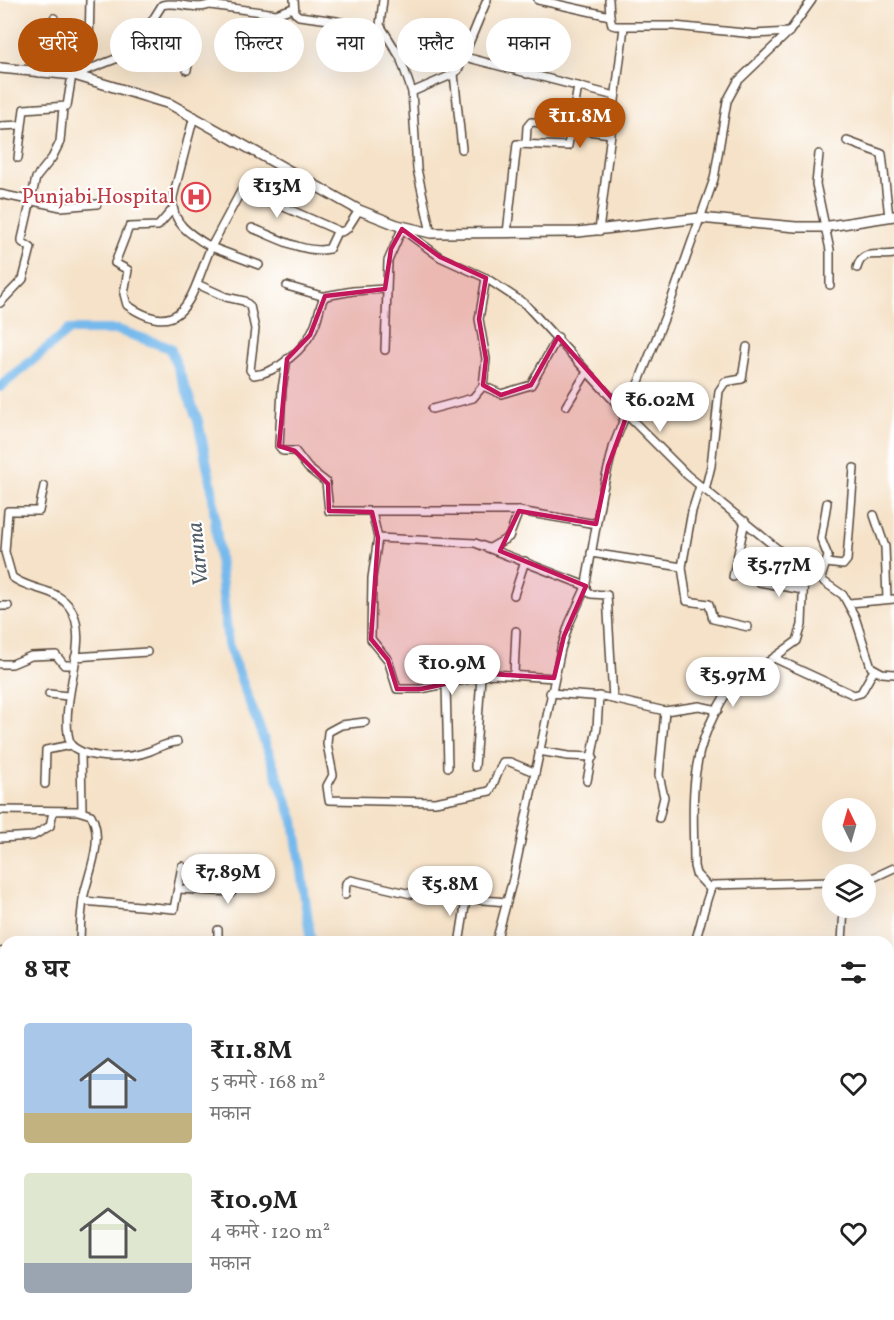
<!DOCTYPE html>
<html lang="hi">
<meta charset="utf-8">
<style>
:root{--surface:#fff;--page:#f6f6f6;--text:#222;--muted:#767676;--accent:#b45309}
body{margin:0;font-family:Vollkorn,"Noto Serif Devanagari",serif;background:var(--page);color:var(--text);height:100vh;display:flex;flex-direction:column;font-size:22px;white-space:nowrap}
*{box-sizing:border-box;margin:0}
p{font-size:20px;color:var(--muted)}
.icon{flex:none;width:33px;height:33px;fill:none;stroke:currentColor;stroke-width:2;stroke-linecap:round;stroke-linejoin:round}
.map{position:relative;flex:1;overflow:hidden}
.details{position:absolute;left:0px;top:936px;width:894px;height:384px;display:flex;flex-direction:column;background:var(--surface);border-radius:18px 18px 0 0;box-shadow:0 6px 24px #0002}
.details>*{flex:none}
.top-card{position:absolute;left:18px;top:18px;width:858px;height:54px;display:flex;gap:12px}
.needle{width:39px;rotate:355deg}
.fabs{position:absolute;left:822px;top:798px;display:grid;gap:12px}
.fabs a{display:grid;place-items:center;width:54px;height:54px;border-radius:50%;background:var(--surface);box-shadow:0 6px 24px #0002;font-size:30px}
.price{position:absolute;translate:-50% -51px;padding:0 14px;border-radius:21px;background:#fff;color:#222;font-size:20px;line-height:39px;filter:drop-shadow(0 2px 3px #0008)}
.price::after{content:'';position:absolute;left:50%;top:36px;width:18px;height:14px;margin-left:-9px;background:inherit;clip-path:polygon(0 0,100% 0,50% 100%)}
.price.selected{background:var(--accent);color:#fff}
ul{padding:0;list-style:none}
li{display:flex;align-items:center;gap:18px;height:150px;padding:0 24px}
li span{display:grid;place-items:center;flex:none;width:168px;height:120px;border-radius:6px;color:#555}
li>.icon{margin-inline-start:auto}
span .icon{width:72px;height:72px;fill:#fffc;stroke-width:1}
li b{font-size:26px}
h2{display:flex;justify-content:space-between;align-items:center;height:72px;padding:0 24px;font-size:26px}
.tag{padding:0 21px;border-radius:27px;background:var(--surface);box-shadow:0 6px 24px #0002;font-size:21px;line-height:54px}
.tag.selected{background:var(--accent);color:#fff}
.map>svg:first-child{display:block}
.forest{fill:#6eb175;stroke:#546e4a;stroke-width:1.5}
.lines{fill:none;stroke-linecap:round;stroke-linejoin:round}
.river{stroke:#76b9ec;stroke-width:10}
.street-casing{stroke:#574638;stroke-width:10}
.secondary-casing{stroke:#574638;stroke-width:12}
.street{stroke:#fff;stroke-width:7}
.secondary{stroke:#fff;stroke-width:9}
.marked{fill:#c2185b;fill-opacity:0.2;stroke:#c2185b;stroke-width:4.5;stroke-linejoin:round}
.labels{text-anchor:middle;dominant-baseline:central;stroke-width:4.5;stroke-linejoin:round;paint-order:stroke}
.health-label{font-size:21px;fill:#be3a42;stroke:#fff;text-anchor:end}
.water-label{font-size:22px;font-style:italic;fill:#505c66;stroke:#fff}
</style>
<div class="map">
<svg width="894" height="1320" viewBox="0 0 894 1320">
<rect width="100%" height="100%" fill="#fff"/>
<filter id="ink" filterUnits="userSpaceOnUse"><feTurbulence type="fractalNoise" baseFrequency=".0167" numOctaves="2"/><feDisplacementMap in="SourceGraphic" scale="12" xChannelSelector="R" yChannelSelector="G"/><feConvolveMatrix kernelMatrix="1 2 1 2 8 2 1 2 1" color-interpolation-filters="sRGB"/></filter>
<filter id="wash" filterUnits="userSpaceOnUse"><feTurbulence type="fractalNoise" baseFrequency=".008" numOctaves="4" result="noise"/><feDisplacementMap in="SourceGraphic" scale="24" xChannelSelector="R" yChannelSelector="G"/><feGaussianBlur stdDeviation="1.35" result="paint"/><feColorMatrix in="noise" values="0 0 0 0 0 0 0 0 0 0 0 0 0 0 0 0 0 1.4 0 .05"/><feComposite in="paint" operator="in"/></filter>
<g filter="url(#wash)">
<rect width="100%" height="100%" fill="#f5e2c8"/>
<!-- forest -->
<polygon class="forest" points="888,1297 894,1308 894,1320 773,1320 774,1314 888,1314"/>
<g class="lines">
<!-- river -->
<g class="river">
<polyline points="0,387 69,330 118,330 170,348 198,421 212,489 228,644 294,821 311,942"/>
<polyline points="225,1320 226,1314"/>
</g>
</g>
</g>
<g filter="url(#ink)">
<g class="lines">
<!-- street casing -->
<g class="street-casing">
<g id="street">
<polyline points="294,0 295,13 299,16 337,21 382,32"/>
<polyline points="383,0 380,25 400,57 412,92"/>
<polyline points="538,0 610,16 612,25 616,26 674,26 754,34 789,32"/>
<polyline points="609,0 610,16"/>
<polyline points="210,5 276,14 293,8"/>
<polyline points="136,43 160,49 188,51 190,55 187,70"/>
<polyline points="465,57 615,96"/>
<polyline points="40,73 43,43 54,18"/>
<polyline points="83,73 83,60 89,44 90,0"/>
<polyline points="454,74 462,149"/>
<polyline points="527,74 536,34"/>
<path d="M74 75 118 58 142 37 162 5C179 0 202 15 216 0"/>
<polyline points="0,126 21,125"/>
<polyline points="572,129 611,134"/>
<polyline points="847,141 882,154 889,217"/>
<polyline points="526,143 527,127 531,122 572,125"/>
<polyline points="819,154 816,184 830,250 830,285"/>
<polyline points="18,158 24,109 67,106 72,75"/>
<polyline points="0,194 61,207 97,204"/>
<path d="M172 210 158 226 129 227 115 263 128 270 124 294 127 305C187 346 193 287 211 247 191 235 170 223 173 197L194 116"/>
<polyline points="399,227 440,257 486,278 525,304 627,415 687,475 785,555 843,595 855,617 871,667 882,673 894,674"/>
<path d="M252 228C275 237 304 254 329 249L337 232"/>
<polyline points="599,231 624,27"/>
<polyline points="431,233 417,169 412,92 454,74 458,70 487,0"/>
<polyline points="507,233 517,144 568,146 578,86"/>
<polyline points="259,265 211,247 241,191 245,190 341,232 347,229 359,210"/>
<path d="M857 268C862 248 878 257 894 254"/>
<path d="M197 284 226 297 244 301 250 306 255 329 250 370 254 375C277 373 306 348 314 327 319 317 319 305 325 296L353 291 385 289"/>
<polyline points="287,286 325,297"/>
<polyline points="0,303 23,279 31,248 22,242 22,239 36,178 52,158 60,142 63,108"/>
<polyline points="385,350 388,261 402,229"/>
<polyline points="287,359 282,389 279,446 283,451 295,451 308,468 326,482 329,511 519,511 596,524"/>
<polyline points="483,386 486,359 479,319 486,278"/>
<polyline points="566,406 587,372"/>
<polyline points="432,409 473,398 483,386 501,394 531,385 558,337"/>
<path d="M44 486 39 511H8L5 552 12 577C30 591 53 587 68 605 95 637 55 705 71 745 89 761 129 759 150 751 160 747 166 743 177 742"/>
<polyline points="705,490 711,466 719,391 725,382 742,379 747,347"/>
<polyline points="372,512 378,538 372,578 371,639 388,660 397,689 421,689 492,674 554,678"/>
<polyline points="874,515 885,547 887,599"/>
<polyline points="378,538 475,543 586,586"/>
<polyline points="490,548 509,537 519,511"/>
<polyline points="591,553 682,567 687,601 709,604 713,619 748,627"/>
<polyline points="826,563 843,565 847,560 854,468"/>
<polyline points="682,567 692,511 700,486"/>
<polyline points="733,577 745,521"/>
<polyline points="821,578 828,556 821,539 827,503"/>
<polyline points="759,582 803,590"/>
<polyline points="585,589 591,594 607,595 613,699"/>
<polyline points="514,595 525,561"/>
<polyline points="849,603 894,599"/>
<polyline points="0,606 8,606"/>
<polyline points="75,657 147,652"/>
<polyline points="774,658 854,695 861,693 874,670"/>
<polyline points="0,664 12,664 31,656 56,655 64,665 74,665"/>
<polyline points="514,674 516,631"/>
<polyline points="446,684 448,767"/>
<polyline points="550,693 604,697 665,711 699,706 718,710"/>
<polyline points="49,694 68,696"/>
<polyline points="365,722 341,725 328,732 327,744 333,775 327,786 329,800 435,802 490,791 503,762 510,762 534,772"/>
<polyline points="539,751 568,756 593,757"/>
<polyline points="81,752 82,811"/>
<polyline points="475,767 481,676"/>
<polyline points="587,781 597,728 599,696"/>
<polyline points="45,784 46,750 71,745"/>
<path d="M0 810 78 811 91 815C105 839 88 874 83 899 81 913 80 928 80 942"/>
<polyline points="659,818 664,797 659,775 665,711"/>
<polyline points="0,838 33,836 50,826 53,812"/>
<polyline points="866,881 894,868"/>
<polyline points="179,889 232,892 235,886 232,869"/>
<path d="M710 889 696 874 694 866C694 833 691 797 697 765 702 731 723 697 742 669L761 667 797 641 802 625 804 568"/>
<polyline points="345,895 346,883 351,880 411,894 507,902"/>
<polyline points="83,901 174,909 182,866"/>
<polyline points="460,938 466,900"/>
<polyline points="218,942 218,930"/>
<polyline points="496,942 513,879 561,649 569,624 585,589 602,493 614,444 668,309 714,179 727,101 738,81 789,32 812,0"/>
<path d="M695 942C699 931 708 890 713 885L832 882"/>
<polyline points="842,942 844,908"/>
<polyline points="0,952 6,951"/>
<polyline points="888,985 894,983"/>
<polyline points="888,1033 894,1032"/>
<polyline points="0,1218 6,1216"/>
<polyline points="0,1262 6,1261"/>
<polyline points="0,1277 6,1276"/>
<polyline points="0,1300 6,1299"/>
<polyline points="23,1314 24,1320"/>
<polyline points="109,1314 110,1320"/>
<polyline points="137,1320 148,1314"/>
<polyline points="465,1320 465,1314"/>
</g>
</g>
<!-- secondary casing -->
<g class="secondary-casing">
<polyline id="secondary" points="0,68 74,75 170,104 359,210 397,225 431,233 578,232 700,218 796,227 823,227 894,216"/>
</g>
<!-- street -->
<use href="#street" class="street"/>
<!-- secondary -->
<use href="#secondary" class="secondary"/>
</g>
</g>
<!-- marked area -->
<path class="marked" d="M402 229 440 257 486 278 479 319 486 359 483 385 501 395 531 385 558 337 627 415 608 466 596 524 519 511 500 551 586 586 564 636 554 678 492 674 421 689H397L388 660 371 639 378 538 372 512 329 511 328 484 295 451 279 446 287 359 310 335 325 296 385 289 391 249Z"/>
<!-- icons -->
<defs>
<g id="hospital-ring" transform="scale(1.5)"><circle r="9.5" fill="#fff" stroke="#e0444e" stroke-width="1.5"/><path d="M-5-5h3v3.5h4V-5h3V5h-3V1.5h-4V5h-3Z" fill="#e0444e"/></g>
</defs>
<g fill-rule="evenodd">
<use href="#hospital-ring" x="196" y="197"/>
</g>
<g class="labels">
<!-- health labels -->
<g class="health-label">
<text x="175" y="197">Punjabi Hospital</text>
</g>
<!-- water labels -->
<g class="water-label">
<text transform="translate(199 554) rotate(-96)">Varuna</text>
</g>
</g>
</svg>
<div class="fabs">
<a><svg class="needle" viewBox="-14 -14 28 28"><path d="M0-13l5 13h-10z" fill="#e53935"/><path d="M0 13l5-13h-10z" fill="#767676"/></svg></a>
<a><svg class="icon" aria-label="layers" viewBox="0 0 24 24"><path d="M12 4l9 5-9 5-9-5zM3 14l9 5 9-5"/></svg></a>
</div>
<b class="price selected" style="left:580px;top:149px">₹11.8M</b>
<b class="price" style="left:277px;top:219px">₹13M</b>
<b class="price" style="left:660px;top:433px">₹6.02M</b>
<b class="price" style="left:779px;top:598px">₹5.77M</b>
<b class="price" style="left:452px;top:696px">₹10.9M</b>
<b class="price" style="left:733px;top:708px">₹5.97M</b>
<b class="price" style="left:228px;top:905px">₹7.89M</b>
<b class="price" style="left:450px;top:917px">₹5.8M</b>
<div class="top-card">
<a class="tag selected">खरीदें</a>
<a class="tag">किराया</a>
<a class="tag">फ़िल्टर</a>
<a class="tag">नया</a>
<a class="tag">फ़्लैट</a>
<a class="tag">मकान</a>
</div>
<section class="details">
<h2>8 घर<svg class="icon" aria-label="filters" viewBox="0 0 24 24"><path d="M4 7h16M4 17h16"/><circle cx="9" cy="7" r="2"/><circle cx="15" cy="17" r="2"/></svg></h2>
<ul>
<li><span style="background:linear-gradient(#a9c7e8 75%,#c2b280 0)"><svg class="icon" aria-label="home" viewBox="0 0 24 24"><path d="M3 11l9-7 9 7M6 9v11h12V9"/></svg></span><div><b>₹11.8M</b><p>5 कमरे · 168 m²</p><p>मकान</p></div><svg class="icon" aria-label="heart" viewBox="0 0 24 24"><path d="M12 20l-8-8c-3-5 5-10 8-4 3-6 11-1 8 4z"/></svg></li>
<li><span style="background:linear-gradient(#dfe7d0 75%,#9aa5b1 0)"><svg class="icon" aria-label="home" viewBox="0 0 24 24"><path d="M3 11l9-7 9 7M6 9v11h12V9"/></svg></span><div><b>₹10.9M</b><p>4 कमरे · 120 m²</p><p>मकान</p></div><svg class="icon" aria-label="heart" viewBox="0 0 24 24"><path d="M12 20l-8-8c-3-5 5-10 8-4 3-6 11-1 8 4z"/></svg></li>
</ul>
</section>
</div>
